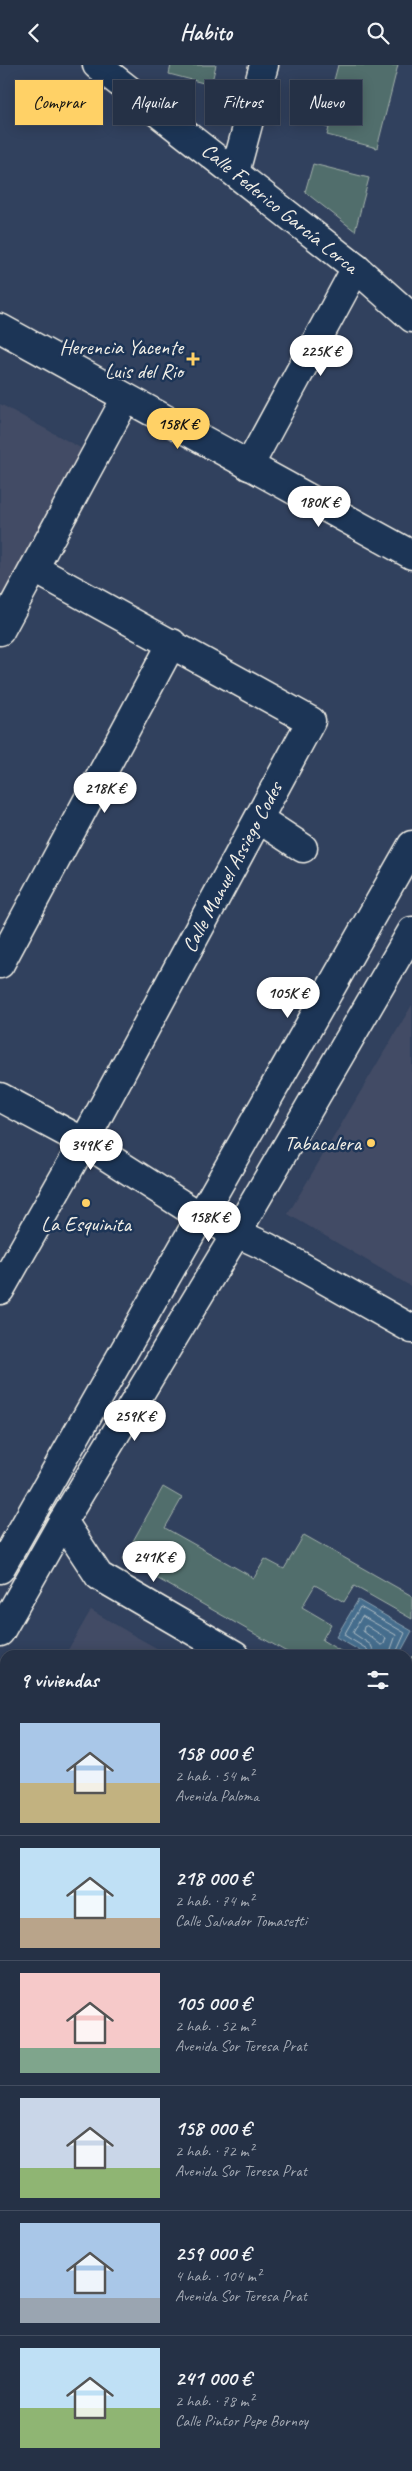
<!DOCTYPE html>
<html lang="es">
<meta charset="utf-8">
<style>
:root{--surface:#253146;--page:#313d51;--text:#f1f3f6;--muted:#a3a9b3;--line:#424c5f;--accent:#ffd166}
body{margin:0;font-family:Caveat,sans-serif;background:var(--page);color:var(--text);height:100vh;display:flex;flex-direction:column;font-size:19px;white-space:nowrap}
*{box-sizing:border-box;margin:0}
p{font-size:16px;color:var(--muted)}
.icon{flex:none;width:28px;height:28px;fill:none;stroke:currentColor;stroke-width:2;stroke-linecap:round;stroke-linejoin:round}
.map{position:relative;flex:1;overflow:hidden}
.drawer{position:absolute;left:0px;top:1585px;width:412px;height:821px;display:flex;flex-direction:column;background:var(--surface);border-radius:15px 15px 0 0;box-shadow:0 2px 12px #0003,0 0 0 1px var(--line)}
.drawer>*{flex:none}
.banner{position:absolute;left:15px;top:15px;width:382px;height:45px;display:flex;gap:10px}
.price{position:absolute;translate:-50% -42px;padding:0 11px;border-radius:18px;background:#fff;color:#222;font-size:16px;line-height:32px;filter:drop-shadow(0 1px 2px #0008)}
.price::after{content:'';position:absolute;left:50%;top:30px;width:15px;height:11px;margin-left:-8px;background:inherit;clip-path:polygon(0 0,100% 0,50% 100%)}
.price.current{background:var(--accent);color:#111}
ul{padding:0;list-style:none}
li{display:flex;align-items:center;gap:15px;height:125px;padding:0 20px}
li+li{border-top:1px solid var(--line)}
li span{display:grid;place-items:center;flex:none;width:140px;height:100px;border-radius:0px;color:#555}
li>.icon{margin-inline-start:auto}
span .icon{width:60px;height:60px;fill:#fffc;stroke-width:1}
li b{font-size:21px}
h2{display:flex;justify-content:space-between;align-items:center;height:60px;padding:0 20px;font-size:21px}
.chip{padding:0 18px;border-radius:0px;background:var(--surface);box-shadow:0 2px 12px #0003,0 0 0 1px var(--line);font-size:18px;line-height:45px}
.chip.current{background:var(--accent);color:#111}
header{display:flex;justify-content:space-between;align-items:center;height:65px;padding:0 20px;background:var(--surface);font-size:22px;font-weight:800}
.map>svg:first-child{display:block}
.built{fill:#434c65}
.green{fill:#516e6c;stroke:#a2b0aa}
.water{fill:#456d8d;stroke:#8ba2b1}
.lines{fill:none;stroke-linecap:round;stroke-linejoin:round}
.shore{stroke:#aebcc4;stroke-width:1}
.street-casing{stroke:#f4f1e8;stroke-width:31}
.secondary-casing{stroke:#f4f1e8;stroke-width:31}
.street{stroke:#1d3557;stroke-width:28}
.secondary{stroke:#1d3557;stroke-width:28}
.poi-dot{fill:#ffd166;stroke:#1d3557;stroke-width:2}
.labels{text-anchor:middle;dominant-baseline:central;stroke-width:5;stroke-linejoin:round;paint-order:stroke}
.street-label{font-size:21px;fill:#f4f1e8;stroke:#1d3557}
.poi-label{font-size:21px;fill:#f4f1e8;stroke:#1d3557;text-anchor:end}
</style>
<header><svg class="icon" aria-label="back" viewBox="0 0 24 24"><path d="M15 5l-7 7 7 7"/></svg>Habito<svg class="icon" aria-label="search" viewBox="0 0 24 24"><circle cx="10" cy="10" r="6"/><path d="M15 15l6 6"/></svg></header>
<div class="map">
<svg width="412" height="2406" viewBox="0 0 412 2406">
<rect width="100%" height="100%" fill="#31415e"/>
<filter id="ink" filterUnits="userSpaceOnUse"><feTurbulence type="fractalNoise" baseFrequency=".02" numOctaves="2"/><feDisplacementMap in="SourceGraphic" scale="10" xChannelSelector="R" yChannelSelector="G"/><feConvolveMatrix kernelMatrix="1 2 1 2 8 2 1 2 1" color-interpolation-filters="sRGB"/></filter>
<g filter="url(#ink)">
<!-- built -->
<g class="built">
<polygon points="0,339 84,385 0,539"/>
<polygon points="412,940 412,1222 288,1149"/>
<polygon points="91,1545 133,1570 169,1590 65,1590"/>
<polygon points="5,1695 5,2401 140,2401 137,2406 0,2406 0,1703"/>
<polygon points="408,1728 412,1731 412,1912 408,1920"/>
</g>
<!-- green -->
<g class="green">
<polygon points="171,0 216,0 211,20 169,9"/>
<polygon points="338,0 398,0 377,83 327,70 329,63 322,61"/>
<polygon points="313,99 369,113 355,166 305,127"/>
<polygon points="163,1422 182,1433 165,1463 254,1513 265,1494 284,1504 304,1470 412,1531 412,1554 354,1521 344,1537 315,1520 302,1542 331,1559 322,1575 347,1590 292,1590 123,1494"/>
<polygon points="412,1591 412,1658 408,1655 408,1598"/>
<polygon points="412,1912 412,2406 137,2406 140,2401 408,2401 408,1920"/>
</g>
<!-- water -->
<polygon class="water" points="358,1535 412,1566 399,1590 367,1590 336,1572"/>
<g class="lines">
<!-- shore -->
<g class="shore">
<polygon points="367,1561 386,1573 384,1579 381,1580 363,1566 364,1562"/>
<polyline points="369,1590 367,1584 344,1570 360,1542 405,1568 395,1590"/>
<polyline points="375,1590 371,1580 353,1568 362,1551 396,1570 389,1590"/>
</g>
<!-- street casing -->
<g class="street-casing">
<g id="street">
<polyline points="97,0 356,203 412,253"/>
<polyline points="235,107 264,0"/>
<polyline points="249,401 356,203"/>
<polyline points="0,566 126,333"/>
<polyline points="259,754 303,783"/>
<polyline points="0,899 172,578"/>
<polyline points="0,1032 84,1077 200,1151 267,1182 412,1264"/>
<polyline points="0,1225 84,1077 311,656 35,504"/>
<polyline points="63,1456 99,1511 235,1590"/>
<polyline points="408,1689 412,1692"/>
</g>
</g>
<!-- secondary casing -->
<g class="secondary-casing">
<g id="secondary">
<polyline points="0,263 412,490"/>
<polyline points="0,1504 412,780"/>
<polyline points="0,1567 63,1456 237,1167 412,866"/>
</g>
</g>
<!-- street -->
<use href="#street" class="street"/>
<!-- secondary -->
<use href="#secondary" class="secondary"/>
</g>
</g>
<!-- markers -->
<g class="poi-dot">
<path d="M190.5 286.5h5v5h5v5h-5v5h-5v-5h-5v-5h5z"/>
<circle cx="371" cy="1078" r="5"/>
<circle cx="86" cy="1138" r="5"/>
</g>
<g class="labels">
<!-- street labels -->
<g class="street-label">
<text transform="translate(280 143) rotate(39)">Calle Federico García Lorca</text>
<text transform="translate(232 802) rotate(-62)">Calle Manuel Assiego Codes</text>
</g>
<!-- poi labels -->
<g class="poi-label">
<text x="183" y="282">Herencia Yacente<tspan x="183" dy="24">Luis del Rio</tspan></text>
<text x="361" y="1078">Tabacalera</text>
<text x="86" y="1159" text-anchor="middle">La Esquinita</text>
</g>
</g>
</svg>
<b class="price" style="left:321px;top:312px">225K €</b>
<b class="price current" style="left:178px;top:385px">158K €</b>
<b class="price" style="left:319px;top:463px">180K €</b>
<b class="price" style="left:105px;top:749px">218K €</b>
<b class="price" style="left:288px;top:954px">105K €</b>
<b class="price" style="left:91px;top:1106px">349K €</b>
<b class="price" style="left:209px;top:1178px">158K €</b>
<b class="price" style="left:135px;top:1377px">259K €</b>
<b class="price" style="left:154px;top:1518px">241K €</b>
<div class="banner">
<a class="chip current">Comprar</a>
<a class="chip">Alquilar</a>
<a class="chip">Filtros</a>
<a class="chip">Nuevo</a>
</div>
<section class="drawer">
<h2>9 viviendas<svg class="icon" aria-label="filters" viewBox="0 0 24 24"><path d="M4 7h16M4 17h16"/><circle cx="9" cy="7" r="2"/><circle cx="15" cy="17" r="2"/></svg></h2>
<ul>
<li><span style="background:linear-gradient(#a9c7e8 60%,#c2b280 0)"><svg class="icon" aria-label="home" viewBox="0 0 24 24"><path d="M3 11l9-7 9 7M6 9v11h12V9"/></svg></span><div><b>158 000 €</b><p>2 hab. · 54 m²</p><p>Avenida Paloma</p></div></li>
<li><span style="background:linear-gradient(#bfe0f5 70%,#b9a48a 0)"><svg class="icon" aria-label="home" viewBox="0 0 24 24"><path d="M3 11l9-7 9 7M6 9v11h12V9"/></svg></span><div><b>218 000 €</b><p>2 hab. · 74 m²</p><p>Calle Salvador Tomasetti</p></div></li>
<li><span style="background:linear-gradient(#f6c9c9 75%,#7fa58c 0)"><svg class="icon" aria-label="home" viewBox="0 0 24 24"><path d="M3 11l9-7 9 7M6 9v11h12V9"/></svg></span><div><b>105 000 €</b><p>2 hab. · 52 m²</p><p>Avenida Sor Teresa Prat</p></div></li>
<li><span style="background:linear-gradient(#c9d6e8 70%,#8fb573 0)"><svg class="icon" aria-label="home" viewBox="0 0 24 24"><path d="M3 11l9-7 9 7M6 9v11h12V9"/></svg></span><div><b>158 000 €</b><p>2 hab. · 72 m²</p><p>Avenida Sor Teresa Prat</p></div></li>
<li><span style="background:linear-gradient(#a9c7e8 75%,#9aa5b1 0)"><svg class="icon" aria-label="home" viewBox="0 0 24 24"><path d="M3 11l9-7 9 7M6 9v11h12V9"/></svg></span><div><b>259 000 €</b><p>4 hab. · 104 m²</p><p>Avenida Sor Teresa Prat</p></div></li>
<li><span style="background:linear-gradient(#bfe0f5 60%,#8fb573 0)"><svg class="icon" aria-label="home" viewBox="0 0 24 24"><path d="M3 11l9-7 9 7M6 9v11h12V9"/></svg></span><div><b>241 000 €</b><p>2 hab. · 78 m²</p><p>Calle Pintor Pepe Bornoy</p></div></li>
</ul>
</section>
</div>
